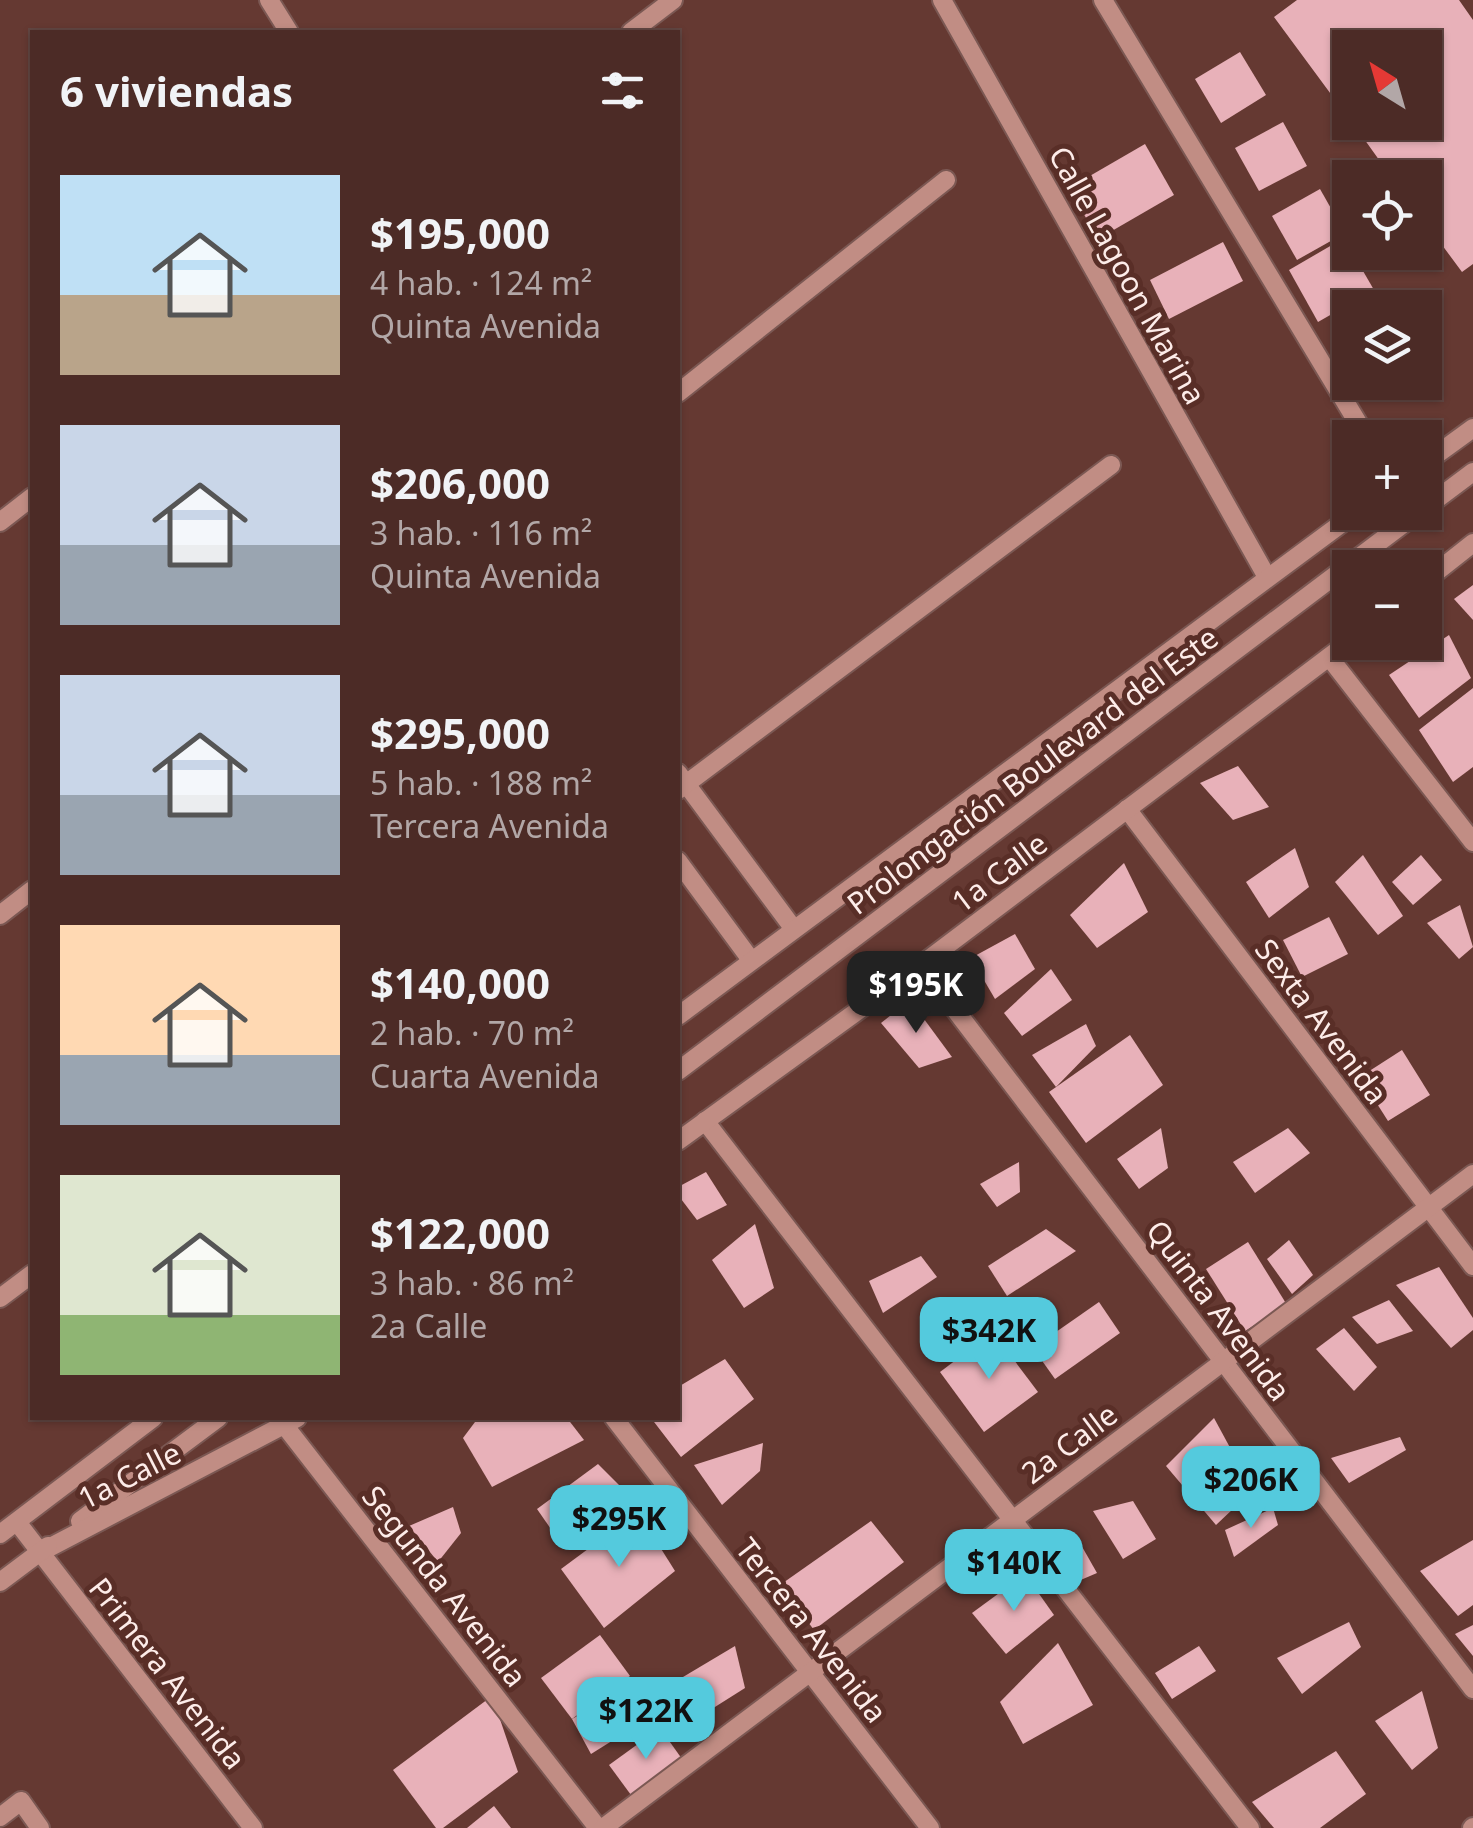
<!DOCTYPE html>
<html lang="es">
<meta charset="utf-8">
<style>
:root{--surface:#4c2b26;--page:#563732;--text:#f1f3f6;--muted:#b2a7a7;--line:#634743;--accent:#54cadd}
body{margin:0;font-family:"Noto Sans",sans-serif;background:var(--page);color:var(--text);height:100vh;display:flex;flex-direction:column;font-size:38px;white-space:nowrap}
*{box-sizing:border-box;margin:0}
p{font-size:32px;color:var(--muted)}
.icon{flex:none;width:55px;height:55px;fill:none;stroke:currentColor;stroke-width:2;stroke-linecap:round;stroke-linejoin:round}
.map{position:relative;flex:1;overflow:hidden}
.sheet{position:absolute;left:30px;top:30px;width:650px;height:1390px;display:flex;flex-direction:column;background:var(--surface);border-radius:0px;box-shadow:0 2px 8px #0004,0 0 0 2px var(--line)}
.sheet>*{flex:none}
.needle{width:65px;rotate:323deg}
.controls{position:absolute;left:1332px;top:30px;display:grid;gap:20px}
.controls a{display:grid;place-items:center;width:110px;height:110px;border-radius:0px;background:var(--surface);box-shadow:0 2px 8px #0004,0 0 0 2px var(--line);font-size:50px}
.price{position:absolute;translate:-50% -85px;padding:0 22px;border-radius:20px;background:var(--accent);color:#111;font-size:32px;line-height:65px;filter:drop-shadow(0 2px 5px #0008)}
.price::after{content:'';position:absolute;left:50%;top:60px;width:30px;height:22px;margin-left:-15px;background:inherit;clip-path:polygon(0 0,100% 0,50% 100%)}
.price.selected{background:#222;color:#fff}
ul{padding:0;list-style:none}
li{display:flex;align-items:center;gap:30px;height:250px;padding:0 30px}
li span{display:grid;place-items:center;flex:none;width:280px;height:200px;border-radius:0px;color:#555}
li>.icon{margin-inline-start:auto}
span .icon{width:120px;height:120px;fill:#fffc;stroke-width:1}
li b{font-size:42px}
h2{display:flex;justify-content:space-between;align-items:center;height:120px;padding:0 30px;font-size:42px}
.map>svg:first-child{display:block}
.building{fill:#e8b1b9}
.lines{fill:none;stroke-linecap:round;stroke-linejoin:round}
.minor-casing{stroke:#7b5853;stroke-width:22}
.minor{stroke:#c18d84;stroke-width:18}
.labels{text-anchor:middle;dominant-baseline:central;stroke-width:10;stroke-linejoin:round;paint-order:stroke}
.street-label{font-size:30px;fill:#fdece9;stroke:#592e27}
</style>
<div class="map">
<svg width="1473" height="1828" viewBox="0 0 1473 1828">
<rect width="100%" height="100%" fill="#653932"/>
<!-- building -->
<g class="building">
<polygon points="1297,0 1459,0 1473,20 1473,264 1462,272 1425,222 1425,178 1392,178 1352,122 1425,122 1425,48 1350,48 1350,120 1274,17"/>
<polygon points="1240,52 1266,95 1221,123 1195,79"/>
<polygon points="1283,122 1307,166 1259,191 1235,148"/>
<polygon points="1145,144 1174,195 1098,239 1069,188"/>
<polygon points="1320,189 1345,233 1297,260 1272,216"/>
<polygon points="1344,238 1374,290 1318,322 1289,270"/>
<polygon points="1223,242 1243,281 1169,319 1150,280"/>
<polygon points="1350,317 1350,355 1334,327"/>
<polygon points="1473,585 1473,620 1454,599"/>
<polygon points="1449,635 1471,678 1419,718 1389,675"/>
<polygon points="1473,688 1473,767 1453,782 1419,730"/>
<polygon points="1238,766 1269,807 1233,820 1200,783"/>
<polygon points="1295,848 1309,887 1269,918 1246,882"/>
<polygon points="1363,855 1403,916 1378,935 1335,882"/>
<polygon points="1421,855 1442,880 1413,905 1392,882"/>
<polygon points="1124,863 1148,912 1097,948 1070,915"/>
<polygon points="1460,905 1473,947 1459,959 1427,923"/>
<polygon points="1329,917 1348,954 1302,977 1283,940"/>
<polygon points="1015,934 1035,969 995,999 971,958"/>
<polygon points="1051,969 1072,1000 1022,1036 1004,1013"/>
<polygon points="910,1000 952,1057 919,1068 881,1023"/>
<polygon points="1086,1024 1096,1046 1056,1087 1032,1055"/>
<polygon points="1130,1035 1163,1085 1086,1143 1049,1092"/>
<polygon points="1402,1050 1430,1095 1388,1121 1360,1077"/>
<polygon points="1161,1128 1168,1168 1139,1189 1117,1159"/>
<polygon points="1288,1128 1310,1153 1255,1193 1233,1162"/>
<polygon points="1019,1162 1020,1192 997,1207 980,1184"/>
<polygon points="706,1172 727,1205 697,1220 678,1195 678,1187"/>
<polygon points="755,1224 774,1288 744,1308 712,1260"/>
<polygon points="1046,1229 1076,1251 1007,1296 988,1266"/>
<polygon points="1289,1240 1313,1275 1292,1294 1267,1259"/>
<polygon points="1248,1242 1287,1305 1245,1331 1206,1269"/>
<polygon points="921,1256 937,1277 883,1313 869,1281"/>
<polygon points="1439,1267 1473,1318 1473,1330 1451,1348 1396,1285"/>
<polygon points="1389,1300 1413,1331 1377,1344 1352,1317"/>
<polygon points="1099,1302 1120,1333 1055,1379 1033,1348"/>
<polygon points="1344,1328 1377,1367 1354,1391 1316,1349"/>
<polygon points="993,1332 1038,1392 984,1432 940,1372"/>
<polygon points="725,1359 754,1399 681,1457 651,1418 678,1418 678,1387"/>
<polygon points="478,1418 567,1418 584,1440 492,1487 463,1438"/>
<polygon points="1214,1418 1253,1490 1216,1525 1166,1466"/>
<polygon points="1400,1437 1406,1450 1349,1483 1331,1458"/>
<polygon points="763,1443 760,1471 722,1505 694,1465"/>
<polygon points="598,1464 620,1486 553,1532 537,1509"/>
<polygon points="1133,1501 1156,1539 1123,1559 1093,1511"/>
<polygon points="453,1507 461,1533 438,1562 409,1526"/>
<polygon points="1273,1508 1278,1525 1234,1557 1225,1530"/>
<polygon points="638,1512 675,1571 604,1628 561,1569"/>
<polygon points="871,1521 904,1562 814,1630 780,1585"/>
<polygon points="1076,1536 1097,1573 1076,1582 1050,1543"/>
<polygon points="1473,1540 1473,1605 1458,1616 1420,1571"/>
<polygon points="1025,1574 1054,1615 1006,1654 972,1613"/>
<polygon points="1349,1622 1361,1647 1302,1694 1277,1658"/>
<polygon points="1473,1625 1473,1656 1455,1634"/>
<polygon points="600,1635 630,1676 572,1719 541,1678"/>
<polygon points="1058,1643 1093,1705 1023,1744 1000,1702"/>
<polygon points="735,1646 745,1688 707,1712 683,1677"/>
<polygon points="1199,1646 1216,1671 1172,1699 1155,1673"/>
<polygon points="628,1687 647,1719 591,1754 572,1719"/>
<polygon points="1422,1691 1438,1748 1412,1770 1375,1721"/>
<polygon points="492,1696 518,1772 443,1828 436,1828 393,1770"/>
<polygon points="660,1728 682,1759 631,1795 609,1765"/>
<polygon points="1336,1751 1366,1794 1320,1828 1274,1828 1252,1802"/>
<polygon points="494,1806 511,1828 467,1828"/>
</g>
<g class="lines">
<!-- minor casing -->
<g class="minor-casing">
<g id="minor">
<polyline points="269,0 289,32"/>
<polyline points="942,0 1267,577"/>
<polyline points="1103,0 1367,438"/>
<polyline points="631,32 673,0"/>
<polyline points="678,393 946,180"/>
<polyline points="1425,463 1473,428"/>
<polyline points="1425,508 1473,472"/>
<polyline points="0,522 32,497"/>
<polyline points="1425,581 1473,543"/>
<polyline points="1329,657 1473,842"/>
<polyline points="678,773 793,928"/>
<polyline points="678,790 1111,465"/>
<polyline points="1127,809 1473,1266"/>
<polyline points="678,861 751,960"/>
<polyline points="0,915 32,890"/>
<polyline points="921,965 1473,1689"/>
<polyline points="678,1016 1357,512"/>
<polyline points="678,1071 1419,512"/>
<polyline points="705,1121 1250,1828"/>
<polyline points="678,1141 921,965 1350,641"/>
<polyline points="0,1298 32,1274"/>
<polyline points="614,1418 930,1828"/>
<polyline points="285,1426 598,1828"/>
<polyline points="80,1521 218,1418"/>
<polyline points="17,1522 253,1828"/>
<polyline points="0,1534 153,1418"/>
<polyline points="39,1553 297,1418"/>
<polyline points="0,1582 48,1546"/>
<polyline points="0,1817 21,1801 40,1828"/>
<polyline points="603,1828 1473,1174"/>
<polyline points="1472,1828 1473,1827"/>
</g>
</g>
<!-- minor -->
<use href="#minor" class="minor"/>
</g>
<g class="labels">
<!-- street labels -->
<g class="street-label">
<text transform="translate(1128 275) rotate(61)">Calle Lagoon Marina</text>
<text transform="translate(1032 770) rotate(-37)">Prolongación Boulevard del Este</text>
<text transform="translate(999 872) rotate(-37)">1a Calle</text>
<text transform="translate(1322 1021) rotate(53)">Sexta Avenida</text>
<text transform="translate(1219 1310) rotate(53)">Quinta Avenida</text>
<text transform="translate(1069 1443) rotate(-37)">2a Calle</text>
<text transform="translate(129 1475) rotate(-27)">1a Calle</text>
<text transform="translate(445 1586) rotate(52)">Segunda Avenida</text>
<text transform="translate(812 1630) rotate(52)">Tercera Avenida</text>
<text transform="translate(168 1673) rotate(52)">Primera Avenida</text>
</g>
</g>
</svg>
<div class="controls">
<a><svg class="needle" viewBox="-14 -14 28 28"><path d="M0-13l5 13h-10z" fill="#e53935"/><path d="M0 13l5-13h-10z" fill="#b2a7a7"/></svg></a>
<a><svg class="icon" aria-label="locate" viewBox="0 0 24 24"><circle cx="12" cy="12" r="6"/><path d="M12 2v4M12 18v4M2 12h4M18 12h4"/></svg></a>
<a><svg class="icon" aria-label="layers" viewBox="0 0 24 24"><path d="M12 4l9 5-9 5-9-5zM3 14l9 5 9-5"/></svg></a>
<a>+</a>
<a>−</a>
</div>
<b class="price selected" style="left:916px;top:1036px">$195K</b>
<b class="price" style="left:989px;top:1382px">$342K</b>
<b class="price" style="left:1251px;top:1531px">$206K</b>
<b class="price" style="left:619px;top:1570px">$295K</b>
<b class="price" style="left:1014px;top:1614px">$140K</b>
<b class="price" style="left:646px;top:1762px">$122K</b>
<section class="sheet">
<h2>6 viviendas<svg class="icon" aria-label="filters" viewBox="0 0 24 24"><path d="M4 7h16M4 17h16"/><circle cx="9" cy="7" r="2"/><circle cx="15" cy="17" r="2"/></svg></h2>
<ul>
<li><span style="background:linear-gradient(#bfe0f5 60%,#b9a48a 0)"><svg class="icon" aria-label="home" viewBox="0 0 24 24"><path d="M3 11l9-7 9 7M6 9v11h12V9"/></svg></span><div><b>$195,000</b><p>4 hab. · 124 m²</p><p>Quinta Avenida</p></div></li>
<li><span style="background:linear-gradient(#c9d6e8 60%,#9aa5b1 0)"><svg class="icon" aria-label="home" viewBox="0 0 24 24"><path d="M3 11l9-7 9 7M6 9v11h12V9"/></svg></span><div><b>$206,000</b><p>3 hab. · 116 m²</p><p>Quinta Avenida</p></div></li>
<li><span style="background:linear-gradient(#c9d6e8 60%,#9aa5b1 0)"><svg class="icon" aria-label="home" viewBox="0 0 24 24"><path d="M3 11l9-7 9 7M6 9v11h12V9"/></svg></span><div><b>$295,000</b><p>5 hab. · 188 m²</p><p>Tercera Avenida</p></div></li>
<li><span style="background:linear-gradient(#ffd9b3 65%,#9aa5b1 0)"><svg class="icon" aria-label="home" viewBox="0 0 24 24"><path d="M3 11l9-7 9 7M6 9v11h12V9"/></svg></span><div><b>$140,000</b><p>2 hab. · 70 m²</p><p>Cuarta Avenida</p></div></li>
<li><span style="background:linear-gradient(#dfe7d0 70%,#8fb573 0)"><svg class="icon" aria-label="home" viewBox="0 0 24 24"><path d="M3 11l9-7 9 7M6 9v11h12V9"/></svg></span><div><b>$122,000</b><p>3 hab. · 86 m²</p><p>2a Calle</p></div></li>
</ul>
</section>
</div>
